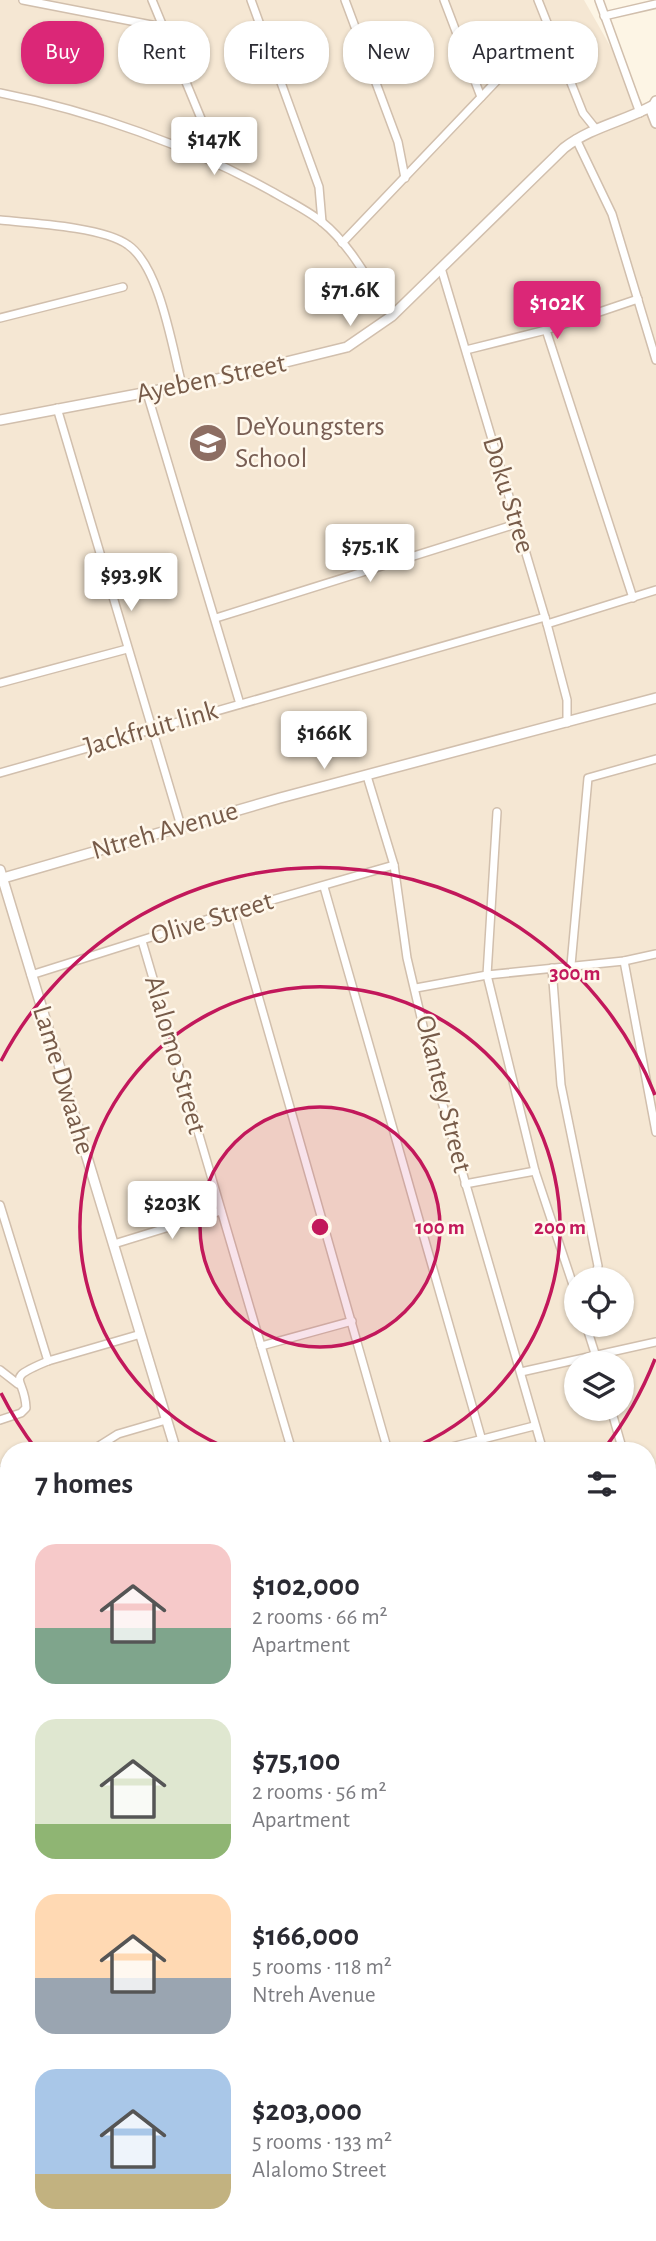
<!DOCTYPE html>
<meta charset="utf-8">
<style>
:root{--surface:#fff;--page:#f7f7f7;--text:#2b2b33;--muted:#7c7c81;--accent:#db2777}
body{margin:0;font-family:"Alegreya Sans",sans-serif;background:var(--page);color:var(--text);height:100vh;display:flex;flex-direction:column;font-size:26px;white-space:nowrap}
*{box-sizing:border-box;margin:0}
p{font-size:23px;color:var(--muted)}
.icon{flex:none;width:38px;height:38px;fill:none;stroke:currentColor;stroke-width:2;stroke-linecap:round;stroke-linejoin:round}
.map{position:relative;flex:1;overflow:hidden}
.sheet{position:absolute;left:0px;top:1442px;width:656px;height:800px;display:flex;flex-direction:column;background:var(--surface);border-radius:28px 28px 0 0;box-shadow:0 2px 5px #0004}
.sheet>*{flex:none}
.guide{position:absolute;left:21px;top:21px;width:614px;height:63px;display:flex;gap:14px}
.tools{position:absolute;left:564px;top:1267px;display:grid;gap:14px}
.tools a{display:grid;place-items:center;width:70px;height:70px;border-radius:50%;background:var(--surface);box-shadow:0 2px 5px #0004;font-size:35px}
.price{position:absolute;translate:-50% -60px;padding:0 16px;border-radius:7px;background:#fff;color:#222;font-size:23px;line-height:46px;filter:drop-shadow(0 2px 4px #0008)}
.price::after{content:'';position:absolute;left:50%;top:42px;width:21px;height:16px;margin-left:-10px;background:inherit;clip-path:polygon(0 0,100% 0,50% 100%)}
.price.on{background:var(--accent);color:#fff}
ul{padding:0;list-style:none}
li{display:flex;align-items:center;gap:21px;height:175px;padding:0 35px}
li span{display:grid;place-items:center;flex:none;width:196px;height:140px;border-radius:21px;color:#555}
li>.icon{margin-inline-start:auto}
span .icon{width:84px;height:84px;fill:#fffc;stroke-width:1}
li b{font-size:30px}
h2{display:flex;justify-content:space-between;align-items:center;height:84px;padding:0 35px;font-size:30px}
.tag{padding:0 24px;border-radius:28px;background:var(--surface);box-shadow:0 2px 5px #0004;font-size:24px;line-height:63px}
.tag.on{background:var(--accent);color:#fff}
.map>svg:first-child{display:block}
.residential{fill:#f5e7d3;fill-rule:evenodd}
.green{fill:#d2ecc2}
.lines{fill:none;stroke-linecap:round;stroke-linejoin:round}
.minor-casing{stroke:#d1bfad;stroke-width:10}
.tertiary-casing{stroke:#d1bfad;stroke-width:12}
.minor{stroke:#fff;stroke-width:7}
.tertiary{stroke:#fff;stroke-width:9}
.ring{fill:none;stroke:#c2185b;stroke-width:3.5}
.labels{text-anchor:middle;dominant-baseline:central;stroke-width:5;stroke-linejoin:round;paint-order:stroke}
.street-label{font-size:28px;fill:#775b49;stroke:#fff8ec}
.education-label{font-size:28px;fill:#785e54;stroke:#fff8ec;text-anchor:start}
.centre{fill:#c2185b;stroke:#fff8ec;stroke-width:3.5}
.ring-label{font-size:21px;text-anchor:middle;font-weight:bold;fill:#c2185b;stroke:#fff8ec;stroke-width:5;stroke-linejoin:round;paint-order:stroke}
</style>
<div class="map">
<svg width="656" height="2241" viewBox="0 0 656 2241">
<rect width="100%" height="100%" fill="#fdf5e5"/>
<!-- residential -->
<path class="residential" d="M0 0H584L656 127V2241H0ZM576 1279H621V1325H576ZM576 1363H621V1409H576ZM9 1451H648V2233H9Z"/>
<!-- green -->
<polygon class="green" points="9,2067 9,2147 0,2118 0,2070"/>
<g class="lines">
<!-- minor casing -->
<g class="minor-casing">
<g id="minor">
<polyline points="23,0 162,27"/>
<polyline points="152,0 207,133 213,151 212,160"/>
<polyline points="251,0 319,187 322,222"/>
<polyline points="345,0 398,142 405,178"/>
<polyline points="444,0 481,97"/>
<polyline points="538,0 583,113 595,128"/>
<polyline points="599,0 640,113"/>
<polyline points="604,16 656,4"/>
<path d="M0 93C91 111 190 146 271 191 288 201 307 210 322 222 351 245 371 285 392 316"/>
<polyline points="576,139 612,214 656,360"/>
<path d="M0 220C31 223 104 227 128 245 160 267 172 347 182 385"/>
<polyline points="342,243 548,27"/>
<polyline points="441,268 547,624 567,700 567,723"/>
<polyline points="0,318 123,287"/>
<polyline points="546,330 633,598"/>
<polyline points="466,350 546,330 638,299"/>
<polyline points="147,393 240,704"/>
<polyline points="57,408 181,826"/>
<polyline points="216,618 516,524"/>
<polyline points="547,624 656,590"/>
<polyline points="0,683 127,649"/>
<polyline points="0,773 545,617"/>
<polyline points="367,776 394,865 407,958 436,1081 543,1451"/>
<polyline points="497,812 487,975 535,1171 576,1294"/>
<polyline points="324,887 485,1451"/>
<polyline points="234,911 388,1451"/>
<polyline points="142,941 292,1451"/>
<polyline points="624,961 656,1132"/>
<polyline points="571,965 588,778 656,759"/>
<polyline points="552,968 561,1085 598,1266 596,1273 582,1279"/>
<polyline points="31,975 234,911 394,865"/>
<polyline points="416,988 487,975 624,961 656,954"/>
<polyline points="465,1184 535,1171"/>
<polyline points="0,1205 48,1361 141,1334"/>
<polyline points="114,1244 221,1211"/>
<polyline points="586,1325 598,1363"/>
<polyline points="261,1346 352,1321"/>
<polyline points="0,1370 18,1384"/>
<polyline points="521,1372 656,1342"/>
<polyline points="611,1409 623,1451"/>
<path d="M0 1420 21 1413 26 1408C25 1376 2 1380 48 1361"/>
<polyline points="91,1451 118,1434 166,1420"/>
<polyline points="436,1451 534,1426"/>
<polyline points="0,1471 9,1468"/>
<polyline points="648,1534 656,1570"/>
<polyline points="0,1580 9,1577"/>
<polyline points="648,1673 656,1671"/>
<polyline points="0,1684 9,1681"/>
<polyline points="648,1774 656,1772"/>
<polyline points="0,1784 9,1782"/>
<polyline points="648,1854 656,1851"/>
<polyline points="0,1876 9,1874"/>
<polyline points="648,1953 656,1979"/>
<polyline points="0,1980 9,1977"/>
<polyline points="648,2118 656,2115"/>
<polyline points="0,2159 9,2187"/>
<polyline points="648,2211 656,2208"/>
<polyline points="23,2233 25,2241"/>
<polyline points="118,2233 121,2241"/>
<polyline points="305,2233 307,2241"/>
<polyline points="528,2233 531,2241"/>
<polyline points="632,2233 635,2241"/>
<polyline points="255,2241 285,2233"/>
</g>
</g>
<!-- tertiary casing -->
<g class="tertiary-casing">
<g id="tertiary">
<polyline points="656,101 651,110 656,123"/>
<path d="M0 420 217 379 347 347 392 316 564 148C591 127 622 122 652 106"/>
<polyline points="0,870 176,1451"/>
<polyline points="0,879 280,798 656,698"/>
<polyline points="413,2233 416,2241"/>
</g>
</g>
<!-- minor -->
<use href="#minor" class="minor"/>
<!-- tertiary -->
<use href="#tertiary" class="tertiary"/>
</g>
<!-- distance rings -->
<circle cx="320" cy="1227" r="120" fill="#c2185b" fill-opacity=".12"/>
<g class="ring">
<circle cx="320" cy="1227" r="120"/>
<path d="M232 1450A240 240 0 1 1 408 1450"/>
<path d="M655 1359A360 360 0 0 1 604 1449M36 1449A360 360 0 0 1 1 1393M1 1061A360 360 0 0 1 655 1095"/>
</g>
<!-- icons -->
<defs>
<g id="school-disc" transform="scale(2.0125)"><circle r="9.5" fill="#8d6e63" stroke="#fff8ec"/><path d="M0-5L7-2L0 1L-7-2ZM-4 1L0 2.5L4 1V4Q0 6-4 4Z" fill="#fff"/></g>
</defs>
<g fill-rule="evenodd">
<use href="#school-disc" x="208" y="443"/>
</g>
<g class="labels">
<!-- street labels -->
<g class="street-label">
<text transform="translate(211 379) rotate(-12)">Ayeben Street</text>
<text transform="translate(508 495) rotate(73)">Doku Stree</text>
<text transform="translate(151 729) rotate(-16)">Jackfruit link</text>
<text transform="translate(165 831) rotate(-16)">Ntreh Avenue</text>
<text transform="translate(212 919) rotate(-17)">Olive Street</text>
<text transform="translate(175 1055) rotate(74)">Alalomo Street</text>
<text transform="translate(63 1080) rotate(73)">Lame Dwaahe</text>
<text transform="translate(443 1094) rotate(76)">Okantey Street</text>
</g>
<!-- education labels -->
<g class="education-label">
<text x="235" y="427">DeYoungsters<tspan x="235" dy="32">School</tspan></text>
</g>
</g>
<circle cx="320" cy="1227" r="10" class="centre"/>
<g class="ring-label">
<text x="575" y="980">300 m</text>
<text x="440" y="1234">100 m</text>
<text x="560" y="1234">200 m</text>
</g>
</svg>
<div class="tools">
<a><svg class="icon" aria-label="locate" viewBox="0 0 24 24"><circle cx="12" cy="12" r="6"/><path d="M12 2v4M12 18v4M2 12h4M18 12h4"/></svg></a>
<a><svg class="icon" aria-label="layers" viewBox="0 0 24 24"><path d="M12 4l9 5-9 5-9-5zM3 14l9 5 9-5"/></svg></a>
</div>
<b class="price" style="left:214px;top:177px">$147K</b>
<b class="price" style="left:350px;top:328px">$71.6K</b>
<b class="price on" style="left:557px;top:341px">$102K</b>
<b class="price" style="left:370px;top:584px">$75.1K</b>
<b class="price" style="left:131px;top:613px">$93.9K</b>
<b class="price" style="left:324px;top:771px">$166K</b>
<b class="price" style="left:172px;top:1241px">$203K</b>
<div class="guide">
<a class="tag on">Buy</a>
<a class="tag">Rent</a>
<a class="tag">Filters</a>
<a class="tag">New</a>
<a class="tag">Apartment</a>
</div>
<section class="sheet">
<h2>7 homes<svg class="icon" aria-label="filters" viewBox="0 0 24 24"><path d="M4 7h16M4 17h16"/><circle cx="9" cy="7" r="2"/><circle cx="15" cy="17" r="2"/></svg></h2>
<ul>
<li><span style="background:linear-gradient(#f6c9c9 60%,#7fa58c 0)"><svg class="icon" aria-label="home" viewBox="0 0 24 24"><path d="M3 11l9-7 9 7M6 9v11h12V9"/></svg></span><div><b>$102,000</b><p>2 rooms · 66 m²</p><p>Apartment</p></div></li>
<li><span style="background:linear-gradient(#dfe7d0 75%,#8fb573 0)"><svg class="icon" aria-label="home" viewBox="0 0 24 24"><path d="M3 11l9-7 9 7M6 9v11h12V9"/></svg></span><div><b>$75,100</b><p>2 rooms · 56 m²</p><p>Apartment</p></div></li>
<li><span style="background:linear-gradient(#ffd9b3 60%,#9aa5b1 0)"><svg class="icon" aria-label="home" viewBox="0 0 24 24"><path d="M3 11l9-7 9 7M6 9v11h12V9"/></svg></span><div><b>$166,000</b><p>5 rooms · 118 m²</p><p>Ntreh Avenue</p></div></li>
<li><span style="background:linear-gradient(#a9c7e8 75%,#c2b280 0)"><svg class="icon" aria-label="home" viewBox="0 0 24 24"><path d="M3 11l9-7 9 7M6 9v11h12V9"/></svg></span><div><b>$203,000</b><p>5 rooms · 133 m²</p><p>Alalomo Street</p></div></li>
</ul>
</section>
</div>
